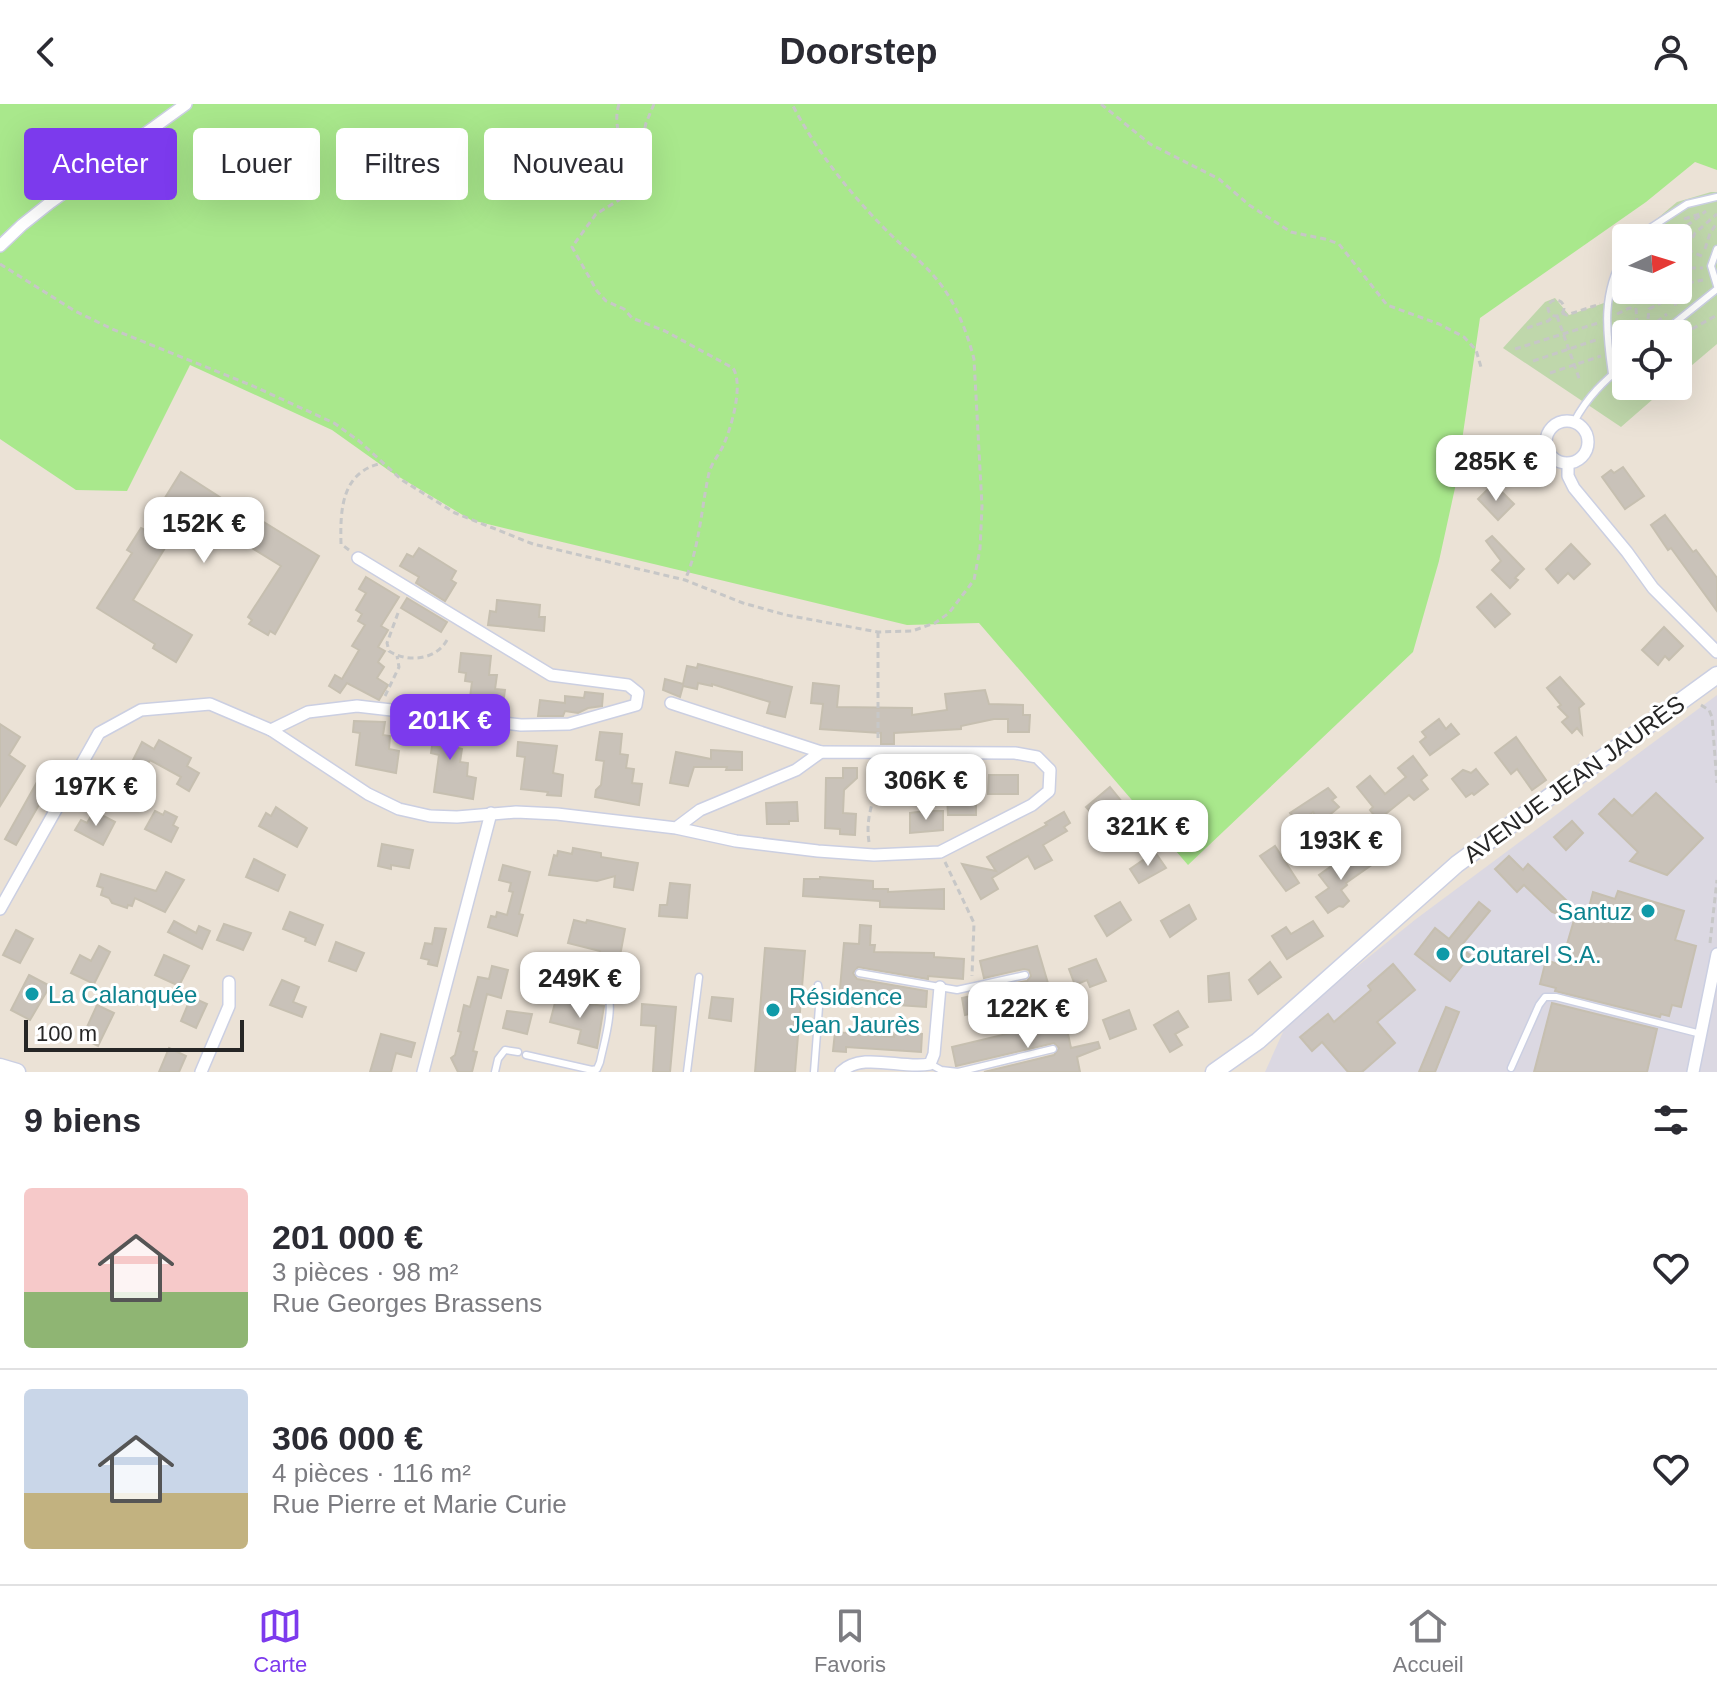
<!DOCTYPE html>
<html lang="fr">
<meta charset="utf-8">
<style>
:root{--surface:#fff;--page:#f2f2f3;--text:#2b2b33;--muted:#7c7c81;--line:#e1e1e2;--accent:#7c3aed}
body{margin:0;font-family:Arial,sans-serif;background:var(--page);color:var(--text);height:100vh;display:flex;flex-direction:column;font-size:30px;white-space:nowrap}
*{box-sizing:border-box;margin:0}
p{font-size:26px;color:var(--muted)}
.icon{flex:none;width:44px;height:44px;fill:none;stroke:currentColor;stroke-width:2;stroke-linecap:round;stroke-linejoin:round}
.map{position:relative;height:968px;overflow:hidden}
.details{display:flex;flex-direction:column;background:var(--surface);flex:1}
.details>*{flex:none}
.banner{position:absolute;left:24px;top:24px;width:800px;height:72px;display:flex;gap:16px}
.needle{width:52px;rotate:86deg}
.fabs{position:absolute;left:1612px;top:120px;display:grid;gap:16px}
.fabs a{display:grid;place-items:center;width:80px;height:80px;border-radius:8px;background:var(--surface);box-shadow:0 8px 32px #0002;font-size:40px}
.scale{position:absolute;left:24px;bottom:20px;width:220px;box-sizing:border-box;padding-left:8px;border:4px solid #262626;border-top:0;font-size:22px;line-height:28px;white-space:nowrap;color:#262626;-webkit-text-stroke:6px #fff;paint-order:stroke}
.price{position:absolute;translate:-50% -68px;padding:0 18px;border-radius:16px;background:#fff;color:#222;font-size:26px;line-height:52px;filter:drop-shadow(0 2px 4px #0008)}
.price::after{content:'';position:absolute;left:50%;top:48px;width:24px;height:18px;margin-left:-12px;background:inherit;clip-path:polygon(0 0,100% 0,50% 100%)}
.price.selected{background:var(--accent);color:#fff}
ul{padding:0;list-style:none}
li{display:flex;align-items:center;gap:24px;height:200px;padding:0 24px}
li+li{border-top:2px solid var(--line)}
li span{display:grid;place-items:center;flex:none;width:224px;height:160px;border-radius:8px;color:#555}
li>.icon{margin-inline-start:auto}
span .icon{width:96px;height:96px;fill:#fffc;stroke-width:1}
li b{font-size:34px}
h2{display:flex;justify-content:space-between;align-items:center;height:96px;padding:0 24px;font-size:34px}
.pill{padding:0 28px;border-radius:8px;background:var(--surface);box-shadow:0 8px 32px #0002;font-size:28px;line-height:72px}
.pill.selected{background:var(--accent);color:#fff}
header{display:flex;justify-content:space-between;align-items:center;height:104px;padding:0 24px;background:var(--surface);font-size:36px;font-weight:700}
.tabs{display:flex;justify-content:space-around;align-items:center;height:112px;border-top:2px solid var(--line);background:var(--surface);font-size:22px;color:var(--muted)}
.tabs a{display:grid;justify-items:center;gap:4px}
.tabs .selected{color:var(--accent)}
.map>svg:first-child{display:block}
.industrial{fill:#dbd8e2}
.green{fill:#a9e88c}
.cemetery{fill:#bfd7ab}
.building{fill:#c9c2b9;stroke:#c6bfb0;stroke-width:2}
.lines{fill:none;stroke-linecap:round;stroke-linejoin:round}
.service-casing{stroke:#cbcfe2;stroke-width:9}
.minor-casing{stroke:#cbcfe2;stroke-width:14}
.secondary-casing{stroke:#cbcfe2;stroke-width:19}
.path{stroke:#c7c7c7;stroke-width:3;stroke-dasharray:6 4;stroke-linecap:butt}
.service{stroke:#fff;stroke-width:6}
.minor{stroke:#fff;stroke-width:11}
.secondary{stroke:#fff;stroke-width:16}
.culture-dot{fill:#0f9aa8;stroke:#fff;stroke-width:3}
.labels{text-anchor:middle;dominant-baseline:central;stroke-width:6;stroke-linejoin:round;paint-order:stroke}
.street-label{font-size:24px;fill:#262626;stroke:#fff}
.culture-label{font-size:24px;fill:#0d838f;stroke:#fff;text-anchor:start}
</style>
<header><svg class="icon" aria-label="back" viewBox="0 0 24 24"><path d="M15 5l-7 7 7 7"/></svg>Doorstep<svg class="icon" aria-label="person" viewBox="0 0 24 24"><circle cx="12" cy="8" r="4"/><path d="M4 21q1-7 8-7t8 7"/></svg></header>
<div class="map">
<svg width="1717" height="968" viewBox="0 0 1717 968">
<rect width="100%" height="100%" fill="#ebe2d6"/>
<!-- industrial -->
<polygon class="industrial" points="1717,591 1717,968 1265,968 1287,919 1416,815"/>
<!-- green -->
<polygon class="green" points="0,0 1717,0 1717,66 1695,58 1646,98 1480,214 1455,384 1439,457 1413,548 1188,761 979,519 907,521 471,416 391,368 332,326 190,261 127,387 76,386 0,335"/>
<!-- cemetery -->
<polygon class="cemetery" points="1711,88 1717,88 1717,240 1678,273 1678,230 1626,230 1626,282 1668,282 1621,323 1503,244 1545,198 1555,194 1569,211 1604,199 1620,146 1626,141 1626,186 1678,186 1678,134 1634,134 1677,98"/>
<!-- building -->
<g class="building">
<polygon points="1623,363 1644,392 1625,405 1602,373 1611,366 1614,369"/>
<polygon points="181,368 260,419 262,417 319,452 275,530 270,527 268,531 249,520 252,516 248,513 281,462 189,405 133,496 192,531 176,558 153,544 155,540 97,504 132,449 127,446 141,424 145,426"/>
<polygon points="1490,383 1498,392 1502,388 1514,400 1498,416 1478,395"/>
<polygon points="1665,411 1693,448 1696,446 1717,474 1717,507 1671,444 1668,446 1651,421"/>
<polygon points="1492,432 1524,465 1515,474 1518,476 1510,484 1492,466 1501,457 1486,437"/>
<polygon points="1571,440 1590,460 1574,475 1568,469 1558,479 1546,465"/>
<polygon points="419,444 456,467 451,476 456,479 445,497 416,479 419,473 400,462 407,450 413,453"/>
<polygon points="366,473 399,493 381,522 388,526 378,543 385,547 378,558 384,563 377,574 388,581 379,596 347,579 340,589 329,582 335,571 342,575 359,546 352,542 365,521 358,517 362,510 356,506 366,489 359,485"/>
<polygon points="1491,490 1510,510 1495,523 1477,503"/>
<polygon points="407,494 447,518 441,528 401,504"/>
<polygon points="497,496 540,501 539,513 545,513 544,527 488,521 490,507 496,508"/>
<polygon points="1664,523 1683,542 1669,556 1665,552 1658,561 1642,546"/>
<polygon points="461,549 491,552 489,571 497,571 495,585 505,586 502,608 469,601 472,578 465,577 466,569 459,568"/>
<polygon points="698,560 792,583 785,613 767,609 770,598 712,580 712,582 698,579 697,585 683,582 680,593 663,586 665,575 683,580 687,562 697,564"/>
<polygon points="1560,573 1584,600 1579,604 1582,630 1577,624 1572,629 1562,618 1568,613 1558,603 1561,601 1547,584"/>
<polygon points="813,579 839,582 837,603 912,604 912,611 947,606 945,590 985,586 989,600 1023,601 1023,611 1030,611 1029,628 1008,628 1008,615 994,615 961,622 961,625 894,629 894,640 881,640 881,629 820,625 823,600 811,599"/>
<polygon points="585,588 603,590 602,602 588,604 578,609 565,607 563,612 538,612 540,596 565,599 565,592 584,594"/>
<polygon points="1439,615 1446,625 1451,620 1459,630 1430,651 1420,638 1426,633 1422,628"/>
<polygon points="354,617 385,618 383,631 390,632 389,645 399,647 396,669 356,661 360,629 353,628"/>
<polygon points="414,619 457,624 456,628 464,629 463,639 455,638 454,643 462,645 460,658 468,659 467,672 476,674 473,695 434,688 439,651 431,649 433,636 425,635 426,627"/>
<polygon points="0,620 20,633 9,651 25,662 0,702"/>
<polygon points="600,628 622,630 620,650 628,651 626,664 634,665 632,679 642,680 639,701 595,693 596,686 601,681 604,657 596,656"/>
<polygon points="1516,633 1546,676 1532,686 1517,665 1511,670 1495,649"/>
<polygon points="159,636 191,654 187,662 199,669 189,687 177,680 181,673 150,656 146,663 133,656 142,638 154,645"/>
<polygon points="518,638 557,642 553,669 563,671 561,692 547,691 548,688 521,685 525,653 517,652"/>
<polygon points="711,646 742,648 742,666 726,666 727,663 694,663 688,682 670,679 676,648 711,655"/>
<polygon points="1413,652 1427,671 1421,676 1428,685 1414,696 1409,691 1378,716 1370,706 1373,703 1357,683 1370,672 1385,690 1406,673 1398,664"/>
<rect x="912" y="662" width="24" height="20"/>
<polygon points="843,664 857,664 857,674 844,686 843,709 856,710 855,731 840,730 840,725 825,724 826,674 843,674"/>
<polygon points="1476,665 1488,680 1474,691 1472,689 1466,693 1452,675 1463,666 1471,669"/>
<polygon points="41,671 52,678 16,741 5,735"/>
<polygon points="989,671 1018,671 1018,690 988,690"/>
<polygon points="112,675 137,678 150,685 142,698 127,689 118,688 101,692 97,678"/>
<polygon points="1110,683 1122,698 1101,719 1086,703"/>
<polygon points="1328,684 1336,693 1332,696 1339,703 1320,719 1313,708 1299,720 1290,709"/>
<polygon points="1656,689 1703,734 1667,771 1630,757 1638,748 1599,710 1614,695 1632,712"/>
<polygon points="947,691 976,691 976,711 948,711"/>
<polygon points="797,698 798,717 789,717 789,720 767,720 766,699"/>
<polygon points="276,703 307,724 297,743 259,722 266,709 271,712"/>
<polygon points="94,707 115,718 103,741 75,726 81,716 87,719"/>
<polygon points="155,707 163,711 165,707 177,713 173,721 178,724 171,738 145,725"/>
<polygon points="926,707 943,707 943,726 910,729 910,709"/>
<polygon points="1064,708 1070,719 1064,723 1067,727 1043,741 1052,756 1035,765 1028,752 992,774 998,785 981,795 962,760 996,767 987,753 1047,721 1045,719"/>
<polygon points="1572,717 1583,729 1566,746 1554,733"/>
<polygon points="382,740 413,746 409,764 391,761 391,765 378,762"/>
<polygon points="1275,742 1299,779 1286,787 1260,752"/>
<polygon points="573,744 601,749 601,753 638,759 633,786 614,783 615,772 597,777 549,771 554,751 557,752 558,747 572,750"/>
<polygon points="1155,748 1166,764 1139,779 1130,765"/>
<polygon points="1364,748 1373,760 1346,779 1347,781 1341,786 1349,797 1343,803 1339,802 1328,809 1316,793 1329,784 1319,771 1333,761 1337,767"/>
<polygon points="1509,752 1523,766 1528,760 1586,815 1593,788 1615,795 1618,787 1684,807 1675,836 1696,842 1681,903 1672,901 1669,912 1661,910 1660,913 1555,887 1556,884 1540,880 1546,856 1561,861 1574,816 1552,808 1524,781 1517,788 1495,765"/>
<polygon points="254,755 285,771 278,787 246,773"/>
<polygon points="503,761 530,768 519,810 523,811 517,832 488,823 491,812 496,813 497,808 507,811 513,788 509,787 511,779 499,776"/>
<polygon points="166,768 184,776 165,808 135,794 132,802 128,801 127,804 112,799 109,794 101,791 103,784 97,782 101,770 156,787"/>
<polygon points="820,773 873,777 873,785 888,785 888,788 944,785 944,805 880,803 880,797 803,792 804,775 820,775"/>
<polygon points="670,779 690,781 687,814 659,812 660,801 667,801"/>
<polygon points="1120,798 1131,816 1107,832 1095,812"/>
<polygon points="1479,798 1490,807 1460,843 1470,851 1450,877 1415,850 1435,824 1449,835"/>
<polygon points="1189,801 1196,815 1170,833 1161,817"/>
<polygon points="290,808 323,821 315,841 305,837 306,834 283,825"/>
<polygon points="574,816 586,819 587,816 625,825 617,868 596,862 600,847 568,839"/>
<polygon points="174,817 196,829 199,822 210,827 202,845 168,828"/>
<polygon points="1313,817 1323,832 1287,855 1272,832 1286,823 1291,830"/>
<polygon points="224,820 251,829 243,846 217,836"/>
<polygon points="860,821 871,822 870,841 875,841 874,848 934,849 934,853 964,855 963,875 928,872 928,875 858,863 853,869 857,875 927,887 926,903 898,901 898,897 865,894 865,898 839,896 844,839 859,840"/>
<polygon points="435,824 446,825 437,862 428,860 429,856 421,854 425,839 432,840"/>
<polygon points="16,826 33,835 20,859 3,851"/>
<polygon points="336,838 364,849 356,867 329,857"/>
<polygon points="99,842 110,848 94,880 71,869 80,851 91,857"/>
<polygon points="1037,842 1052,893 1026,898 1026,896 965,911 962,894 1024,880 1016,879 1027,877 1031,872 1029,866 1024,865 984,874 980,857"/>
<polygon points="765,844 805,847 795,968 755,968"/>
<polygon points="164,851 189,862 179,882 155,871"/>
<polygon points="1096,855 1106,877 1090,883 1087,876 1075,881 1069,865"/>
<polygon points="1270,858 1281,873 1258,890 1249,876"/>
<polygon points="1393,860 1415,886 1377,918 1395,939 1362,968 1348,968 1322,938 1312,947 1300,933 1328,910 1334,918 1371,886 1368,882"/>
<polygon points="492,862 508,866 501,894 487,890 473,947 477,948 472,968 458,968 451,954 455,951 461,928 458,927 464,901 470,903 478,873 489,875"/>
<polygon points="1229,869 1231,896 1209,898 1208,872"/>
<polygon points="29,871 50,882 30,916 11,906"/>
<polygon points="282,876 299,883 293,898 306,903 302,913 270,901"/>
<polygon points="191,893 207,900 196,924 181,917"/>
<polygon points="712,893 733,895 731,917 709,914"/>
<polygon points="556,895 604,902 597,944 578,939 581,926 550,918"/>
<polygon points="1552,899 1657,925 1647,968 1534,968"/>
<polygon points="642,900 676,903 670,968 653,968 656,922 641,921"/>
<polygon points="97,901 114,909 98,942 82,934"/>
<polygon points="1446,903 1459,908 1435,968 1419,968"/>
<polygon points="1129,906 1136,925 1110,935 1103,916"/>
<polygon points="507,907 532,910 527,930 503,924"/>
<polygon points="1178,907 1188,923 1175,930 1182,941 1170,948 1154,921"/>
<polygon points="1065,916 1071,944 1098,938 1100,944 1077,953 1080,968 984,968 1054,951 1059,944 1054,939 956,962 952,943"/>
<polygon points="835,928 894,933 894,929 922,930 921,948 846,943 846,948 833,947"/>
<polygon points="381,930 415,939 411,953 396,949 391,968 370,968"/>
<polygon points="169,944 186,952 179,968 159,968"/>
</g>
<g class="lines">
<!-- service casing -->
<g class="service-casing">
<g id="service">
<polyline points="1638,134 1644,128 1687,100 1717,93"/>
<polyline points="1717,145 1711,162 1717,182"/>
<polyline points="1661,230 1717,185"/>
<path d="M1612 270C1606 228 1601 186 1626 149"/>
<path d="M1574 318C1587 293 1604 277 1626 259"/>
<polyline points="859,869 957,886 1025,871"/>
<path d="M526 951 592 966 597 965 600 958C604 937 622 886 596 876L550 866"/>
<polyline points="930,960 941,966 958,968 1053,945"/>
<polyline points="1511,964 1539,901 1545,893 1556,893 1701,930"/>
<polyline points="495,968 498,955 505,946 518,948"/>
<polyline points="687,968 699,873"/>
<polyline points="814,968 820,890 818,881"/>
</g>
</g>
<!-- minor casing -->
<g class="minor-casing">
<g id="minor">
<polyline points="0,142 22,121 51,98 186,0"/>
<circle cx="1567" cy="338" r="21"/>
<polyline points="1568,360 1568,372 1574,384 1627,448 1653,484 1717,548"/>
<polyline points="671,599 821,648"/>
<polyline points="271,626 308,608 357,602 521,621 569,620 636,601 638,589 628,581 551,571 358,454"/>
<polyline points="0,805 99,629 141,606 210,600 271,626 368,690 399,705 430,712 457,713 516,708 557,710 676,724 736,737 818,747 874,751 940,748 1032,701 1049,687 1050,666 1037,653 1015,649 821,648 796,666 700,706 676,724"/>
<polyline points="201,968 229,902 229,878"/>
<polyline points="423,968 491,709"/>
<path d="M841 968C863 947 902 966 930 960L934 950 940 883"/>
<polyline points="1693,968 1717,850"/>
</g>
</g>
<!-- secondary casing -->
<g class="secondary-casing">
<g id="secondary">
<polyline points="0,963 17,968"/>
<polyline points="1214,968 1258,937 1457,760 1717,571"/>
</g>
</g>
<!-- path -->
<g class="path">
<path d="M619 0C611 25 627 48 632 71"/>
<path d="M654 0 646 19 636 64 623 91 619 96 596 110 572 143 597 187 606 197 624 205 632 214 665 227 733 264C744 281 731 325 723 342 719 351 712 358 709 369 701 405 700 442 685 476"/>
<polyline points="1101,0 1150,40 1219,75 1249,101 1291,128 1325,135 1339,140 1387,201 1439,220 1464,233 1476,246 1481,263"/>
<polyline points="1684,115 1700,110"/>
<polyline points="1671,134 1706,107"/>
<polyline points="1678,142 1704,153"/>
<polyline points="1705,145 1710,129 1717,119"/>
<path d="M0 160 75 207 112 225 253 282 334 319 359 337 402 376 455 409 533 440 685 476 743 499 786 511 878 528 912 527 935 519 949 509 974 476 980 445 982 402 974 255C967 228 956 199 938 177 924 159 905 145 889 129 850 90 817 48 792 0"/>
<polyline points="1678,160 1695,129 1717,110"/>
<polyline points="1681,169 1691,164 1703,164"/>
<polyline points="1678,181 1703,176"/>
<polyline points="1672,186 1676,203"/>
<polyline points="1618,195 1658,186"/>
<circle cx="1556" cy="204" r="8"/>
<polyline points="1562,209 1567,211 1600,200"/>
<polyline points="1617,210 1629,204 1636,205"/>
<polyline points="1557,212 1580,277"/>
<polyline points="1648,215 1649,205 1672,193"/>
<polyline points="1527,224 1548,217 1554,212"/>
<polyline points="1638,230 1636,205 1640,186"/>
<polyline points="1641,230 1667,210"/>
<polyline points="1617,233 1637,220"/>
<polyline points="1678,239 1692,225 1717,211"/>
<polyline points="1515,245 1598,219"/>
<polyline points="1533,257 1599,235"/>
<polyline points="1550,269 1601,252"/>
<path d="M349 446 341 440C340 404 342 367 383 359"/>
<path d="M398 509 387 539 389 547C408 559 436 556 447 536"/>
<polyline points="878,528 878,636"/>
<polyline points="385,592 399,563 397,552"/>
<polyline points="1701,601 1709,606 1712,613 1717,679"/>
<path d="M869 738C864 706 880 689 879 660"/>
<polyline points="945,758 974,819 972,872"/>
<polyline points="1710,839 1717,776"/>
</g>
<!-- service -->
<use href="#service" class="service"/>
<!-- minor -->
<use href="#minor" class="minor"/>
<!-- secondary -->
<use href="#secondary" class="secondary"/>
</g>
<!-- markers -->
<g class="culture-dot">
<circle cx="1648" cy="807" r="8"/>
<circle cx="1443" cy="850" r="8"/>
<circle cx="32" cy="890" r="8"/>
<circle cx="773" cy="906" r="8"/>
</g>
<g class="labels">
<!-- street labels -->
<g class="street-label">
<text transform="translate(1574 675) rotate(-36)">AVENUE JEAN JAURÈS</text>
</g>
<!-- culture labels -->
<g class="culture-label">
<text x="1632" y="807" text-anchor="end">Santuz</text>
<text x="1459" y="850">Coutarel S.A.</text>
<text x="48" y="890">La Calanquée</text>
<text x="789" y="892">Résidence<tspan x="789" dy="28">Jean Jaurès</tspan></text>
</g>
</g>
</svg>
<div class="fabs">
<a><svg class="needle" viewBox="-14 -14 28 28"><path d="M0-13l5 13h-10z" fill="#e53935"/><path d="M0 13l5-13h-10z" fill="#7c7c81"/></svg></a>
<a><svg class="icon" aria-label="locate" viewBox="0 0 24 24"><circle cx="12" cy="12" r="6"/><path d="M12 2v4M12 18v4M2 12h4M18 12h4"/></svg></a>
</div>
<div class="scale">100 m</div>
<b class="price" style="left:1496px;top:399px">285K €</b>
<b class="price" style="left:204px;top:461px">152K €</b>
<b class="price selected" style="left:450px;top:658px">201K €</b>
<b class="price" style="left:926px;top:718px">306K €</b>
<b class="price" style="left:96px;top:724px">197K €</b>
<b class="price" style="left:1148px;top:764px">321K €</b>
<b class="price" style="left:1341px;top:778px">193K €</b>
<b class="price" style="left:580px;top:916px">249K €</b>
<b class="price" style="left:1028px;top:946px">122K €</b>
<div class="banner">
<a class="pill selected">Acheter</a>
<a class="pill">Louer</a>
<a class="pill">Filtres</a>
<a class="pill">Nouveau</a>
</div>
</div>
<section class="details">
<h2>9 biens<svg class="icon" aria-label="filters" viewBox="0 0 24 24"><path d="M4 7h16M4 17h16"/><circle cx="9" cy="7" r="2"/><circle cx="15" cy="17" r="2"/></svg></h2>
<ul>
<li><span style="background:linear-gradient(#f6c9c9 65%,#8fb573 0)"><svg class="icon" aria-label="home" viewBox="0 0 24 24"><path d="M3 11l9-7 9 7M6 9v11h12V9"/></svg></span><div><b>201 000 €</b><p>3 pièces · 98 m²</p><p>Rue Georges Brassens</p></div><svg class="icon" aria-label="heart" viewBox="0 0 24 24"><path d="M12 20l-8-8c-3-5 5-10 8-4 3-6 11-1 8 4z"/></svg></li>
<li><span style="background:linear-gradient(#c9d6e8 65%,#c2b280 0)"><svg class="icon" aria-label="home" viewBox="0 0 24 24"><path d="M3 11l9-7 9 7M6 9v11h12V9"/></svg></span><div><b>306 000 €</b><p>4 pièces · 116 m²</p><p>Rue Pierre et Marie Curie</p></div><svg class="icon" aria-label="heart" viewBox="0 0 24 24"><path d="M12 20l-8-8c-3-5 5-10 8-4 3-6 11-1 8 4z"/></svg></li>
</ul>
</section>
<nav class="tabs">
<a class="selected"><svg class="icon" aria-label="map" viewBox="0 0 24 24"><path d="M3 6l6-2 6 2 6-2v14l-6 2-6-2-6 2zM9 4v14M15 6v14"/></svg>Carte</a>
<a><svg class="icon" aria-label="saved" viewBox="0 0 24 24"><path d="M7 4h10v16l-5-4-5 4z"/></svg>Favoris</a>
<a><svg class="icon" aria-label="home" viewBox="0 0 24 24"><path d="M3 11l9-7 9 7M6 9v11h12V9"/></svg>Accueil</a>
</nav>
